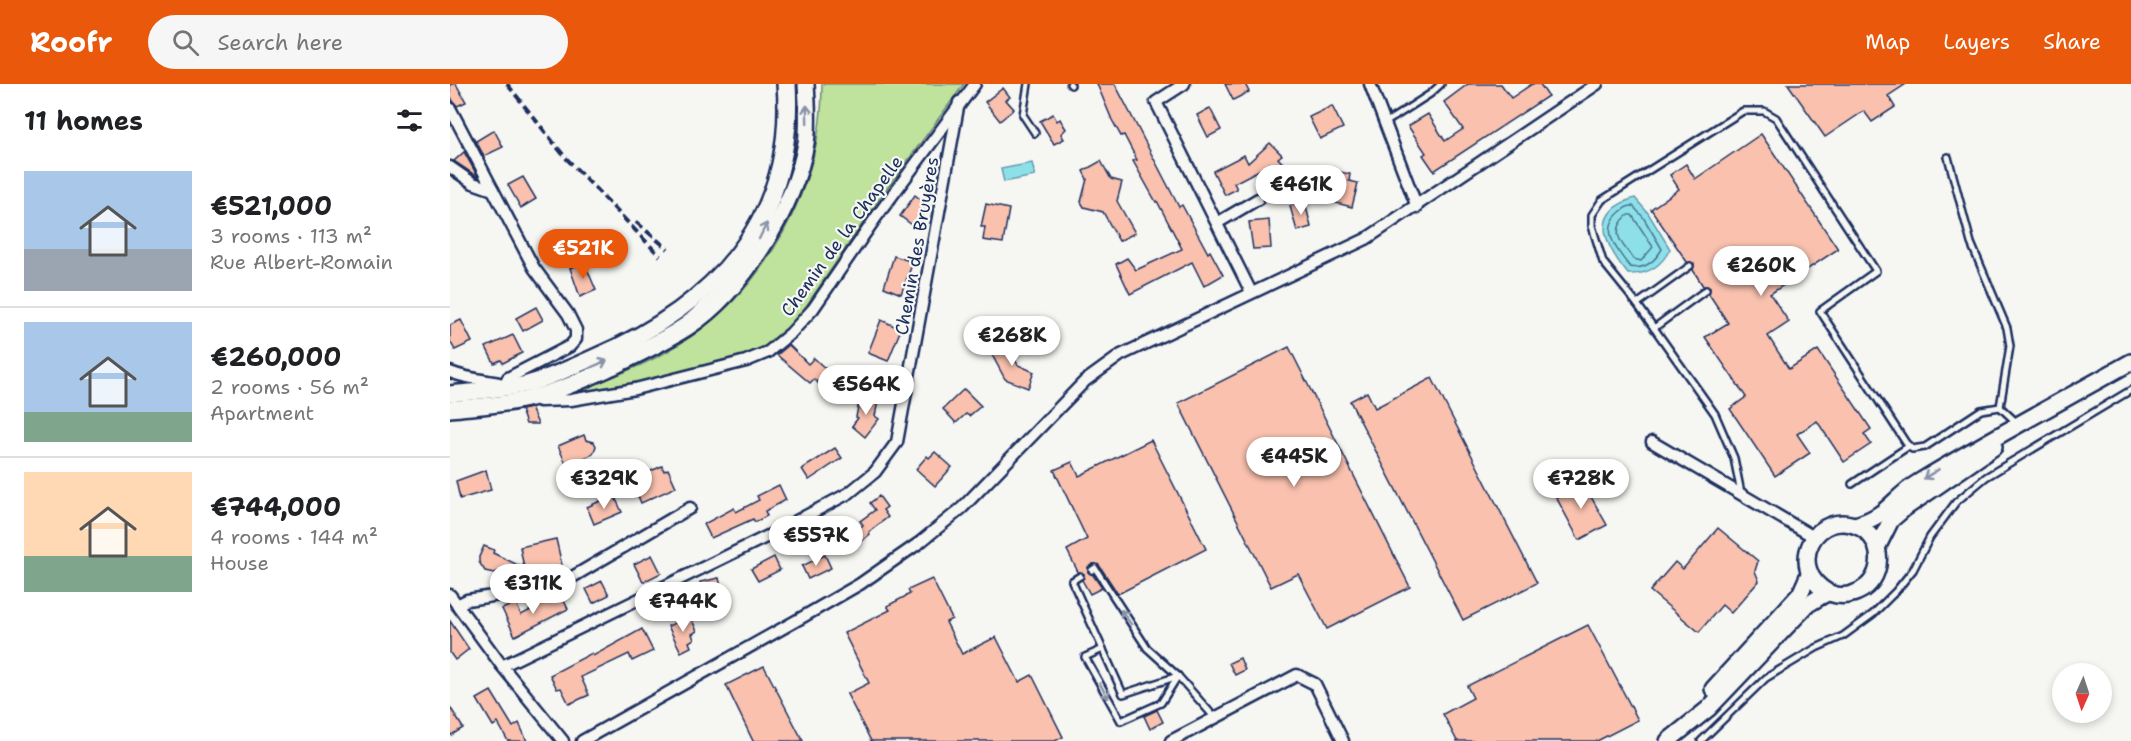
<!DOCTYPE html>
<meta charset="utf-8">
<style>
:root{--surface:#fff;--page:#f6f6f6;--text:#202124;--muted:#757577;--line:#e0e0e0;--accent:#ea580c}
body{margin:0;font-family:"Shantell Sans",sans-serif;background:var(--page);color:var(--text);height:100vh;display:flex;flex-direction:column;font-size:22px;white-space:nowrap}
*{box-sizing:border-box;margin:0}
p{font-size:20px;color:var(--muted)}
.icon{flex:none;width:33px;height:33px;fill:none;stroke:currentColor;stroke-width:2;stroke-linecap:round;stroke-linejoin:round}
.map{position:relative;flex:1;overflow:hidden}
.drawer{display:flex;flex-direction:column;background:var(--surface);width:450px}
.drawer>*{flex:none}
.needle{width:39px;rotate:183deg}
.fabs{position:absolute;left:1602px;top:579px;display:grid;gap:12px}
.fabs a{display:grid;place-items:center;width:60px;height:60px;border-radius:50%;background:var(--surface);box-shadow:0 3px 9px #0003;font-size:30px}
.price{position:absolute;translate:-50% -51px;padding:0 14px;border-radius:21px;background:#fff;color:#222;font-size:20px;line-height:39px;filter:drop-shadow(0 2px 3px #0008)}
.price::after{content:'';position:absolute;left:50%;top:36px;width:18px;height:14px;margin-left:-9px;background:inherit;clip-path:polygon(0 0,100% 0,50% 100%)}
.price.current{background:var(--accent);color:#fff}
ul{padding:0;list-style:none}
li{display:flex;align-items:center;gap:18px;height:150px;padding:0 24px}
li+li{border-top:2px solid var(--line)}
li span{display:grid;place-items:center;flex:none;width:168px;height:120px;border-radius:0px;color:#555}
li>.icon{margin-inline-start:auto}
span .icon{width:72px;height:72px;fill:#fffc;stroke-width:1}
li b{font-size:26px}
h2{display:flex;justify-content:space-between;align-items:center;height:72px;padding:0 24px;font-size:26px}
header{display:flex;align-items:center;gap:36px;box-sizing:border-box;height:84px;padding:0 30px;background:var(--accent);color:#fff}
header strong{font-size:28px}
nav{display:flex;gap:33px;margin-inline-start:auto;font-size:21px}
.search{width:420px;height:54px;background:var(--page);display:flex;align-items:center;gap:15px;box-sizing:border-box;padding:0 21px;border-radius:33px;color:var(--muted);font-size:22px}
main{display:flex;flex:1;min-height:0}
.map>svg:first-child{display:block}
.green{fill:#bfe39c;stroke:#6d897d;stroke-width:1.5}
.water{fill:#8ee0e8;stroke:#6099b1;stroke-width:1.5}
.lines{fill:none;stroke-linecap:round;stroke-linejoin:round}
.shore{stroke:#497695;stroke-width:1.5}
.building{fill:#f9c1ae;stroke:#1b2f5e;stroke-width:1.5}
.service-casing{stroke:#1b2f5e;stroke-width:10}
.minor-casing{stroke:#1b2f5e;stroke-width:15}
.secondary-casing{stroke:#1b2f5e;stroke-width:20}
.service{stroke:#f6f6f2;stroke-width:5}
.minor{stroke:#f6f6f2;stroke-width:10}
.secondary{stroke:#f6f6f2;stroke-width:15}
.rail{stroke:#1b2f5e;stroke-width:4;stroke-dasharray:9 4.5;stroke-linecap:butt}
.oneway{stroke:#8892a8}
.labels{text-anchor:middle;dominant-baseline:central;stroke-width:4.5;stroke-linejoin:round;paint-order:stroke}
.street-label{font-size:18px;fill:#1b2f5e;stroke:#f6f6f2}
</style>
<header>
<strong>Roofr</strong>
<div class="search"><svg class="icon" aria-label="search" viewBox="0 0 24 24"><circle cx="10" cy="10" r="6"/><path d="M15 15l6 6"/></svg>Search here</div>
<nav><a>Map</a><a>Layers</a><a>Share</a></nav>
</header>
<main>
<section class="drawer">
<h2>11 homes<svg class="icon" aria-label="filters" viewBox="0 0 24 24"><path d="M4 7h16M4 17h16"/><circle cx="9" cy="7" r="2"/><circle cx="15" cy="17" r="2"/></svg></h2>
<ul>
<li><span style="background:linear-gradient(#a9c7e8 65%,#9aa5b1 0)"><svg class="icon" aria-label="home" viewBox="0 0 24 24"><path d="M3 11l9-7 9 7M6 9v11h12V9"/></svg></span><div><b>€521,000</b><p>3 rooms · 113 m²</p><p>Rue Albert-Romain</p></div></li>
<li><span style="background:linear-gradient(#a9c7e8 75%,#7fa58c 0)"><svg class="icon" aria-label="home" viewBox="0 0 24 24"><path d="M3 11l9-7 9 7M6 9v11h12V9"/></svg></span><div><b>€260,000</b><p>2 rooms · 56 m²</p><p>Apartment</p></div></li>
<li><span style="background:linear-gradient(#ffd9b3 70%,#7fa58c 0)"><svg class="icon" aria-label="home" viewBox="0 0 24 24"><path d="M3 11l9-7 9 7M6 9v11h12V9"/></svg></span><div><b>€744,000</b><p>4 rooms · 144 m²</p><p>House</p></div></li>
</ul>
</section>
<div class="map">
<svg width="1681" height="657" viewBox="0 0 1681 657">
<rect width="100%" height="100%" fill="#f6f6f2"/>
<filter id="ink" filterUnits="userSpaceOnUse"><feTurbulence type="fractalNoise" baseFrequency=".0167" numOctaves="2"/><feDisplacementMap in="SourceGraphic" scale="12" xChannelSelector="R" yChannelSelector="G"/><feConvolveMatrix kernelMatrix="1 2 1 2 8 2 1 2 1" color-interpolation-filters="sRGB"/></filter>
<g filter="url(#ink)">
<!-- green -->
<path class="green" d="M372 0H514L428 117 350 231 332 250 314 264 301 269 176 301 115 311C152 297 193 283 228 261 315 208 373 102 372 0Z"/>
<!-- water -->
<g class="water">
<polygon points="582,79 585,92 554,98 551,85"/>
<path d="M1185 114 1198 129 1220 165C1211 183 1197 191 1178 190 1156 163 1137 128 1185 114Z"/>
</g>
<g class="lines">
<!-- shore -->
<g class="shore">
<path d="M1183 122 1193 133 1212 165C1205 177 1195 186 1180 183 1167 167 1149 145 1170 128 1175 124 1177 122 1183 122Z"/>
<path d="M1178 131H1182L1203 163 1191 177 1184 175C1171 160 1159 147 1178 131Z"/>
</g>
</g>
<!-- building -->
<g class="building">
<polygon points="0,0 6,0 16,18 7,22 3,17 0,11"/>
<polygon points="647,0 665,0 729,123 732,121 758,169 760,167 773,191 754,202 742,178 680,210 666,180 677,174 686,186 732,165 707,117 706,118 683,77 687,76 674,51 671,52 662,36"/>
<polygon points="775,0 795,0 799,8 783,16"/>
<polygon points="1018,0 1051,0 1061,14 1082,0 1090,0 1098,12 984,87 973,71 976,69 958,42 978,30 995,57 1013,45 994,18"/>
<polygon points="1338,0 1456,0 1438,12 1445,23 1422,38 1414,27 1375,53"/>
<polygon points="553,4 560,13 556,16 564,25 550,37 535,18"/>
<polygon points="882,22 893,44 870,55 859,33"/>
<polygon points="760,24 771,46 758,53 747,31"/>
<polygon points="603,30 607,37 610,35 616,45 611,50 614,55 604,60 590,37"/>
<polygon points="44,46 53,63 34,72 26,57"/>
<polygon points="1311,50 1388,165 1320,210 1339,238 1318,252 1339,285 1368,266 1421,345 1414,350 1421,360 1394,378 1367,337 1347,350 1360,369 1325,392 1280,325 1296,313 1255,253 1278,239 1259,210 1260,204 1253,202 1243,186 1244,180 1237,178 1201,125 1229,105 1220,91 1236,80 1245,95"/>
<polygon points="820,59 832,71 828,74 838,85 827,96 815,83 784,99 787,105 775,111 763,87 794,71 798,79"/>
<polygon points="14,68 28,93 4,77"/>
<polygon points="651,77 661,95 672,98 667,117 685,149 669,157 653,128 634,123 631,118 637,95 633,87"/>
<polygon points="885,87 900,90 899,97 908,99 902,123 886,119 889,104 881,102"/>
<polygon points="73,93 86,115 71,124 58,101"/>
<polygon points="465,111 479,122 465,143 450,132"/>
<polygon points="855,118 861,143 847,147 840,122"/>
<polygon points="536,120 559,125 553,159 533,156 535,143 531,143"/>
<polygon points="819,136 821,164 803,165 799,138"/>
<polygon points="444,172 463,178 451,210 434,203"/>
<polygon points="134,178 146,206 130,213 120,184"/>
<polygon points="86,223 93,236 73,247 66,234"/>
<polygon points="11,236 22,258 5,266 0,257 0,241"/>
<polygon points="431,236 451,245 438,277 418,269"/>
<polygon points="63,251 72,269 53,279 51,276 44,279 36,263"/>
<polygon points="556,260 568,281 584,288 578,304 555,295 541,269"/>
<polygon points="339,261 358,280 364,274 383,292 372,303 364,295 360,299 327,271"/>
<polygon points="839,263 960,503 877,545 848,490 821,503 728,319"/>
<polygon points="982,294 1087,499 1013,536 900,317 917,308 925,324"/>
<polygon points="514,305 531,322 519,332 516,330 506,339 493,325"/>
<polygon points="410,313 428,317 425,332 429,335 415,353 402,342 408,334 406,333"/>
<polygon points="81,324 88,340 76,340 71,326"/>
<polygon points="134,351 136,356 144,358 146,362 143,370 117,382 108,362"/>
<polygon points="701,356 756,465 668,510 649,481 643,480 638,483 638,488 643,491 652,504 640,510 632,496 634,490 628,488 617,466 637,455 604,386 622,378 629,392"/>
<polygon points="385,364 392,374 359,396 352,385"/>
<polygon points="485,368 502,383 485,402 466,385 477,372 479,374"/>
<polygon points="212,382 214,387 218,385 226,403 191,419 181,396"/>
<polygon points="36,386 41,406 10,415 6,397"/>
<polygon points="1132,397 1157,441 1129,456 1105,411"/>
<polygon points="329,401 336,416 315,427 317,432 305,438 303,435 261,454 254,440 284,424 286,428 309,416 307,412"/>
<polygon points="164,411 172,428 144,440 137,423"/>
<polygon points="429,412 437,423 433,426 438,433 419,448 420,450 412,457 405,448 413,441 410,437 425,426 420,419"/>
<polygon points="1268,444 1308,477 1305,487 1309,497 1281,529 1272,521 1249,548 1200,507 1225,478 1233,485"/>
<polygon points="106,455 112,481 99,488 62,492 51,487 44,489 35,487 29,478 29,473 34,462 44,466 43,469 74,484 70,463"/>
<polygon points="202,471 211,489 193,498 184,480"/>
<polygon points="375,471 381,484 358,495 352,482"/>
<polygon points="324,473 330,486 308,497 301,485"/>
<polygon points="269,494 274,518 254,522 250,498"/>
<polygon points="482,495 502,535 496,538 512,570 546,553 569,598 582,591 613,653 605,657 421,657 397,610 419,599 394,549 440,526 437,522 460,510 458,506"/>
<polygon points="152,497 159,511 143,519 136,505"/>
<polygon points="111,511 118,525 65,552 52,525 66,519 71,531"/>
<polygon points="240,532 247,547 242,550 244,555 239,558 241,563 231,568 218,542"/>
<polygon points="0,537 19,565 5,576 0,569"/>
<polygon points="1138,541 1188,636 1147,657 1007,657 993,630 1023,614 1017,602"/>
<polygon points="192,545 203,567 182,577 179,570 131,593 139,611 119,620 111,604 107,605 100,591 142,569 143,572"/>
<polygon points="790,574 795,586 785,591 779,579"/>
<polygon points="314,582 353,657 303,657 276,601"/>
<polygon points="41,607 63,643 69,639 77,657 58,657 48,639 43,642 27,615"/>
<polygon points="0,623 13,644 0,652"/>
<polygon points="707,626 713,638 700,645 694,632"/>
</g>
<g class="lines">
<!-- service casing -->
<g class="service-casing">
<g id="service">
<polyline points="578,0 573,31 585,49"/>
<polyline points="620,0 621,1"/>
<polyline points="935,39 980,10 991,0"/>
<polyline points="1498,73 1521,159 1557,244 1560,262 1550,323"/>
<polyline points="1187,220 1240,182"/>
<polyline points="1204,244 1256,206"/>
<path d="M143 282C174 269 205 256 233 237 241 231 249 223 257 216 320 159 348 85 343 0"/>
<polyline points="1402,400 1459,362"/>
<polyline points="1291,409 1284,374 1265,330 1187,220 1153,178 1142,142 1142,131 1152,116 1293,27 1314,27 1326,34 1426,187 1370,227 1456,359 1462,365 1475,363 1531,326 1550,323 1566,338"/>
<polyline points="642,486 645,484 697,564 728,592 765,634"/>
<polyline points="630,492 622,497 673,610 728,592"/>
<polyline points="653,565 635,573 671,637 711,619 728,592"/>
<polyline points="1251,657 1316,594 1366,564 1393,552 1423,530 1446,507 1463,486 1480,453 1506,418 1536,393 1681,306"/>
</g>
</g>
<!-- minor casing -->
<g class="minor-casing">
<g id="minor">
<polyline points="734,0 706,18 801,208"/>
<polyline points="920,0 967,123"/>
<polyline points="0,24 84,184 118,230 126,246 126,255 120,262 58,294 54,304"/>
<polyline points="0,83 23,99 43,106"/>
<polyline points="767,139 808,115"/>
<path d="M0 288C17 295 36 296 54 300"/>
<polyline points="83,314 90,317 121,316 185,305 296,277 318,268 341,249 363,225 427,132 525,0"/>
<polyline points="1202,358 1364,453"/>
<polyline points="0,511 52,582 113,657"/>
<polyline points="7,521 17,516 107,502 240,424"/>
<polyline points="52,582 322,450 399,409 425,388 447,358 509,18"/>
<polyline points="132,657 351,534 410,500 469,459 512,424 635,297 671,271 916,155 1147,0"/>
<polyline points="721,657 847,591 865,600 893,657"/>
</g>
</g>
<!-- secondary casing -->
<g class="secondary-casing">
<g id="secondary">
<path d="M0 310C25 307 52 306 77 300 100 294 122 283 145 273 263 222 346 137 335 0"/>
<path d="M0 325C27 322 55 321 81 314 109 307 135 295 162 283 187 271 215 258 238 243 293 207 345 122 356 59 359 40 357 19 356 0"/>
<path d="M1405 441C1439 432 1442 414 1469 398 1538 356 1610 318 1681 278"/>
<polyline points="1427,464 1441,436 1455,424 1544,363"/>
<polyline points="1263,605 1350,510 1359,490"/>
<path d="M1218 657 1258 625 1358 520C1364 517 1372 511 1378 509 1381 509 1385 511 1387 511 1397 513 1409 509 1417 502 1426 494 1430 481 1428 469 1427 459 1420 449 1411 444 1367 421 1333 484 1379 509"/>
</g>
</g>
<!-- service -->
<use href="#service" class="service"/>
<!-- minor -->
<use href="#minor" class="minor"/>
<!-- secondary -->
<use href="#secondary" class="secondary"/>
<!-- rail -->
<g class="rail">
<polyline points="57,0 115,73 210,172"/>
<polyline points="186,138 218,165"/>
</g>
</g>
<!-- one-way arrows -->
<defs><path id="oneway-shaft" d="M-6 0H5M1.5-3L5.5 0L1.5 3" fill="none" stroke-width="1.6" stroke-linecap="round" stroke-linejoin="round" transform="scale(1.5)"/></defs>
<g class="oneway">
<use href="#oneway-shaft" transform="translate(357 30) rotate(-91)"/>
<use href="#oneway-shaft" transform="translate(313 147) rotate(-64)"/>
<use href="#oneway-shaft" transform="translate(149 280) rotate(-24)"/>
<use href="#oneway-shaft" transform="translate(1481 390) rotate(149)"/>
<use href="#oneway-shaft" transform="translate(676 533) rotate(-125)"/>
<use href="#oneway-shaft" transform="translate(654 607) rotate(60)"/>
</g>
</g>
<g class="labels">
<!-- street labels -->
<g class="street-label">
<text transform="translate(392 152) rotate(-54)">Chemin de la Chapelle</text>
<text transform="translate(467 162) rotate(-80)">Chemin des Bruyères</text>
</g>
</g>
</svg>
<div class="fabs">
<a><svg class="needle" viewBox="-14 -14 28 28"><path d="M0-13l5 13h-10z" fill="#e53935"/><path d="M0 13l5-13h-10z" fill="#757577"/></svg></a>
</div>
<b class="price" style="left:851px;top:132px">€461K</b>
<b class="price current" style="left:133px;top:196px">€521K</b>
<b class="price" style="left:1311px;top:213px">€260K</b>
<b class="price" style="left:562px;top:283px">€268K</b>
<b class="price" style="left:416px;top:332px">€564K</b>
<b class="price" style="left:844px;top:404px">€445K</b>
<b class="price" style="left:154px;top:426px">€329K</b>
<b class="price" style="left:1131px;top:426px">€728K</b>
<b class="price" style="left:366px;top:483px">€557K</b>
<b class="price" style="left:83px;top:531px">€311K</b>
<b class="price" style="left:233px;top:549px">€744K</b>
</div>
</main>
